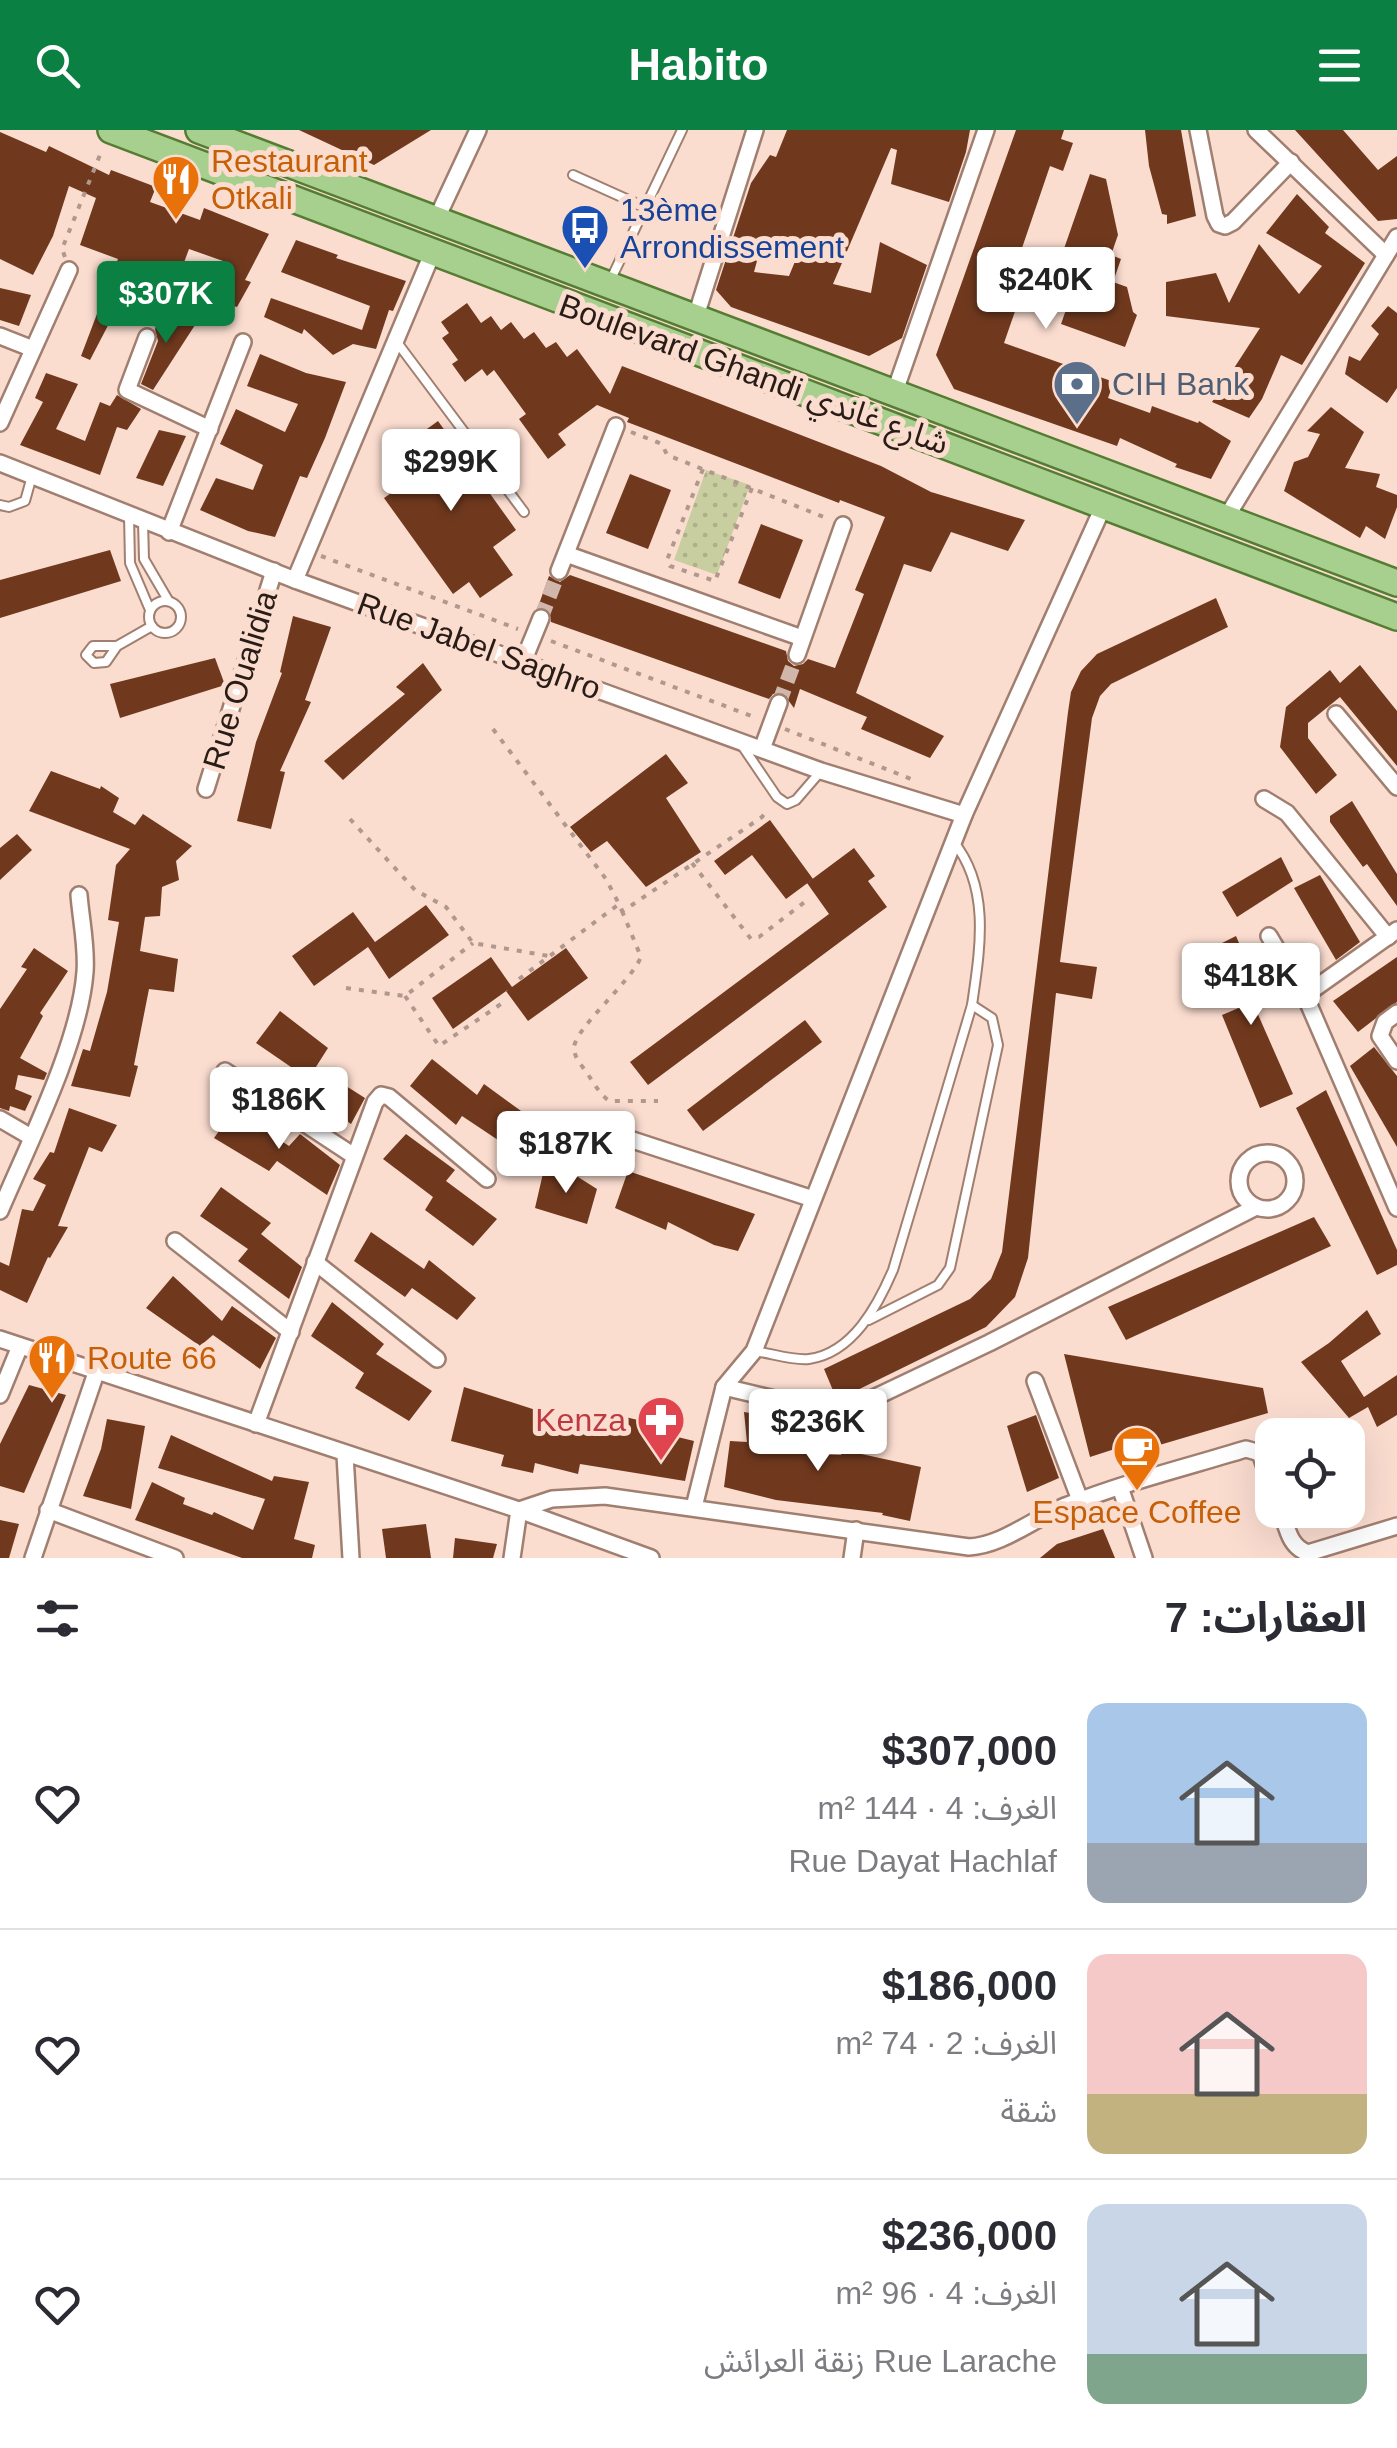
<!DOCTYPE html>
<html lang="ar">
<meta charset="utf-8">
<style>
:root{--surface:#fff;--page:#f7f7f7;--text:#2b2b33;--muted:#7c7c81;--line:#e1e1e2;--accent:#0b8043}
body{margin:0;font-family:Arial,"Noto Sans Arabic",sans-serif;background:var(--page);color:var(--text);direction:rtl;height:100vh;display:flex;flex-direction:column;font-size:38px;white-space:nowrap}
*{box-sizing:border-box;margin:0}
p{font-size:32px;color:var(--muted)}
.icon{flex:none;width:55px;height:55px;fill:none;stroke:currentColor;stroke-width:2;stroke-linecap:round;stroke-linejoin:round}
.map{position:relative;height:1428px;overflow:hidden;direction:ltr}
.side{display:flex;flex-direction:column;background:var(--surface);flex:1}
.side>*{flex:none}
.tools{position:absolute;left:1255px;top:1288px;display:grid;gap:20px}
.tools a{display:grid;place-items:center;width:110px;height:110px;border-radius:20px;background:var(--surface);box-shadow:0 10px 40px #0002;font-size:50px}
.price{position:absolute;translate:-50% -85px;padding:0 22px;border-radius:10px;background:#fff;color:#222;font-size:32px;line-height:65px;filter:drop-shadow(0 2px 5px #0008)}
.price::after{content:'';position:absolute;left:50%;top:60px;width:30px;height:22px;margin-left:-15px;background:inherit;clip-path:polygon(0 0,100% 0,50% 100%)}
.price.selected{background:var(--accent);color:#fff}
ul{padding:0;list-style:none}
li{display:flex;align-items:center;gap:30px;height:250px;padding:0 30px}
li+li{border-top:2px solid var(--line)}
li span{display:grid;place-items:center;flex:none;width:280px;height:200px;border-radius:20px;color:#555}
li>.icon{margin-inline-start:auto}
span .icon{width:120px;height:120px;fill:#fffc;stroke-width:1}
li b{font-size:42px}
h2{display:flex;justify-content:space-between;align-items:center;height:120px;padding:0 30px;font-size:42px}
header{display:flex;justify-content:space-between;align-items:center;height:130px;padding:0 30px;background:var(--accent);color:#fff;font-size:45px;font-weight:600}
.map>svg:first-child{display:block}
.grass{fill:url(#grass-dots)}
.building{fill:#70391e;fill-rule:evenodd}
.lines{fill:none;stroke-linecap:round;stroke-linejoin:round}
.minor-tunnel{stroke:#d1b6ab;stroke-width:15;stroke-dasharray:15 8;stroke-linecap:butt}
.service-casing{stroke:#a17f70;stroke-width:12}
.minor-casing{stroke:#a17f70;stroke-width:20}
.primary-casing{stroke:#557c33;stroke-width:30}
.path{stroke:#b0988d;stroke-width:4;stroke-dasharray:5 8;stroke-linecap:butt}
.service{stroke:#fff;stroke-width:8}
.minor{stroke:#fff;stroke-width:15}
.primary{stroke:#a7cf8e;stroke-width:25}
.labels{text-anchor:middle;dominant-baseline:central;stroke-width:10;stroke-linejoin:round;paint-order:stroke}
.food-label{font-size:32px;fill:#c56008;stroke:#fbddd0;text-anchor:start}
.transit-label{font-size:32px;fill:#164399;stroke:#fbddd0;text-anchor:start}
.street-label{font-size:32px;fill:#291c16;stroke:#fbddd0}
.service-label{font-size:32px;fill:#4e5e75;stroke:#fbddd0;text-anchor:start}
.health-label{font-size:32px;fill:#be3a42;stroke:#fbddd0;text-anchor:end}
</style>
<header><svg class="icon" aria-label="menu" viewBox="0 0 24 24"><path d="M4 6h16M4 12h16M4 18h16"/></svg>Habito<svg class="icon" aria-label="search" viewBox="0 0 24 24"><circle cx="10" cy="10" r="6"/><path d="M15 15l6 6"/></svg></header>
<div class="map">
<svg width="1397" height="1428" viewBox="0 0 1397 1428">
<defs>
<pattern id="grass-dots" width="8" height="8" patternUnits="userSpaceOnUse" patternTransform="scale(2.5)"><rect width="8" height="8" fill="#c9cea0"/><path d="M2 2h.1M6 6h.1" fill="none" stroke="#adb089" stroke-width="1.8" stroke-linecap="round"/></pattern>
</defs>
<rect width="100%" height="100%" fill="#fbddd0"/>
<!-- grass -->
<polygon class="grass" points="706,340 750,355 717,445 674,430"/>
<!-- building -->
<g class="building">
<polygon points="299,0 431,0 374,35"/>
<path d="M787 0H970L966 22 949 72 891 54 897 20 891 18 833 154 871 163 880 112 927 135 902 208 869 226 731 177 716 160 751 53 770 25 776 27ZM763 109 801 117 789 146 754 142Z"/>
<polygon points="1016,0 1064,0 1061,9 1073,13 1063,41 1050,36 1022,118 1014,139 1028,144 1004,213 1114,252 1108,268 1150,283 1152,276 1198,293 1199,291 1231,311 1211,349 1175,337 1177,334 1120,308 1117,316 954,259 936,225"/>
<polygon points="1145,0 1181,0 1196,86 1167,94 1167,85 1162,84 1149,36"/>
<polygon points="1295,0 1343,0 1378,40 1397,26 1397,89 1378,91"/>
<polygon points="0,2 46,22 49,16 109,45 111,40 156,57 150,72 200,90 204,78 269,104 245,150 251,152 237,177 204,167 223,131 189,119 176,154 148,142 146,149 114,139 118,129 80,115 96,68 69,56 53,106 33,145 0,129"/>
<polygon points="1090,44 1106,49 1118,105 1111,125 1121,129 1113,152 1127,157 1133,182 1137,185 1125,217 1061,194 1080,140 1059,133"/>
<polygon points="1297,64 1329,97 1325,103 1365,133 1302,235 1281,225 1262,269 1249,288 1212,272 1260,198 1166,186 1166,152 1216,143 1229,173 1259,114 1299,164 1322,136 1266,103"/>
<polygon points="296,110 338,125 336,128 406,151 393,181 389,180 376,219 353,214 333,225 304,199 302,204 264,187 271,168 362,200 370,176 281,142"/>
<polygon points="111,147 140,163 130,188 115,182 90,230 81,226"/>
<polygon points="0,158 31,165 19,196 0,190"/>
<polygon points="467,173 481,193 491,186 501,200 511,192 524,209 534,202 546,218 556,212 567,227 577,219 610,264 622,236 881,336 931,362 1025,390 1008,421 951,402 931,442 904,434 856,563 944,606 930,628 861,599 867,587 800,559 794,578 782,562 773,564 769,569 551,492 549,480 538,477 549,446 560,452 570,445 786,521 788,531 794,536 803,534 808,529 835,538 864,464 855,460 885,387 840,370 839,373 627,292 629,288 597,275 558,304 566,315 548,329 519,289 526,284 494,240 487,246 482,239 465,252 452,234 458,230 442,208 449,203 441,192"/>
<polygon points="1388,176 1397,183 1397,258 1387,273 1345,244 1349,226 1360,231 1379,204 1371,196"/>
<polygon points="167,179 195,195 153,260 141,254 158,211 155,199"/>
<polygon points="260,224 306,243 346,252 325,308 307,348 300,346 275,407 248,401 200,380 216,348 253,360 263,335 220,314 236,279 285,302 298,274 247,256"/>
<polygon points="46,243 78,254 56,299 85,311 100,272 110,276 117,265 141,279 127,300 117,297 100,345 20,315 43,272 35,268"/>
<polygon points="1331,277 1364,302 1345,338 1380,344 1376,357 1397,365 1397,377 1385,409 1366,396 1360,408 1284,361 1294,332 1308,327 1320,304 1307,301"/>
<polygon points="438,291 516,400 493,417 513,445 480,468 469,452 453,464 384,368 406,353 400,344 405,340 401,334 416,323 409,312"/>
<polygon points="159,300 186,306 163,356 136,348"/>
<polygon points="630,344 671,360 648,419 606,403"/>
<polygon points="761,394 803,410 780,469 738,453"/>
<polygon points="110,420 121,451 0,488 0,450"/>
<polygon points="1216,468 1228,497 1111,554 1100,566 1092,588 1060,832 1097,837 1092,869 1056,863 1028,1128 1015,1167 986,1197 837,1270 824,1239 970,1169 991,1149 1002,1122 1068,582 1071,562 1081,541 1097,524"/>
<polygon points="293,486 331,497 305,570 311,572 280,641 285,642 271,699 237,691 256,612 282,543 280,542"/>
<polygon points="215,528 225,555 120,588 110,554"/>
<polygon points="423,533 442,560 343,650 324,631 405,564 396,557"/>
<polygon points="1360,535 1397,581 1397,636 1340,567 1308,593 1308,608 1337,645 1316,664 1280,617 1286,577 1330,540 1340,553"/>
<polygon points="666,624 688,653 666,668 701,722 646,757 607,711 591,722 570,697"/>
<polygon points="51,641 100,659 101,656 119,668 113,682 135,695 143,684 192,716 176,731 179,750 162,757 160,786 145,787 140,821 178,829 174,862 149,859 134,935 138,936 130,967 71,956 83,919 90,921 107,862 119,792 108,790 116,735 130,719 29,681"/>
<polygon points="1352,671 1397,744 1397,776 1367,734 1363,737 1330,692 1330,686"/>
<polygon points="770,690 813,749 786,769 752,725 725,745 714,731"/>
<polygon points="17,704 32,720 0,750 0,718"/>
<polygon points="854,718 875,746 868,751 887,777 648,955 630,932 829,784 807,753"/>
<polygon points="1281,727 1293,751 1237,787 1222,762"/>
<polygon points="1320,745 1360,812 1336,830 1294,758"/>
<polygon points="426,775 449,805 389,849 368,817 314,856 292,826 353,782 375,812"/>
<polygon points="1236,806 1266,876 1256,880 1293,964 1260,978 1222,885 1241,877 1212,818"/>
<polygon points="34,818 68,841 40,883 43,886 20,928 47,943 44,950 18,945 15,959 32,966 25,981 10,976 9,981 0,978 0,879 27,839 21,837"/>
<polygon points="566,818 588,848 528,891 506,861 509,859 453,899 432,868 491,827 512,857"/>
<polygon points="1397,827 1397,872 1358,902 1333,871"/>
<polygon points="280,881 328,918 314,940 316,937 365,968 351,994 299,958 307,948 256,913"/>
<polygon points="805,890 822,912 703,1001 687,980"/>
<polygon points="1374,917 1397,946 1397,1017 1350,936"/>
<polygon points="432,929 477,965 484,954 532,989 510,1018 462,986 456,995 410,956"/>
<polygon points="1326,960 1397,1120 1397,1135 1377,1145 1296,978"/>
<polygon points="69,978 117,995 102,1022 89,1017 58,1096 68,1097 50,1128 48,1127 27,1173 0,1160 0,1132 9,1136 22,1079 33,1081 46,1055 33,1049 50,1022 54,1023"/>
<polygon points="234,980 289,1016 300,1004 340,1035 327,1065 277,1031 269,1041 214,1008"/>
<polygon points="406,1004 455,1040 446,1051 497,1089 473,1116 425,1080 433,1067 383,1029"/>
<polygon points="544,1039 578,1047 597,1059 587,1094 535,1078"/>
<polygon points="628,1041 755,1084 738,1121 714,1115 668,1092 666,1100 615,1078"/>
<polygon points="221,1057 271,1093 261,1104 302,1137 289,1169 238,1131 248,1119 200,1086"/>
<polygon points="1314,1087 1331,1116 1126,1210 1108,1177"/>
<polygon points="371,1102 424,1139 429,1130 476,1168 457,1190 412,1158 405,1167 354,1131"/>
<polygon points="173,1146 222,1191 232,1176 276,1208 260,1239 213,1205 200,1216 146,1178"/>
<polygon points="332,1172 384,1214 376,1224 432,1261 409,1291 355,1258 364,1243 311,1206"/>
<polygon points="1367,1180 1381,1204 1341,1231 1364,1267 1397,1245 1397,1285 1377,1297 1368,1277 1349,1288 1301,1232 1329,1213"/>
<polygon points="1064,1224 1263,1258 1268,1283 1156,1316 1155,1306 1090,1327"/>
<polygon points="29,1255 66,1265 24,1363 0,1356 0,1314"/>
<polygon points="464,1257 545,1283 543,1292 607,1295 609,1283 642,1291 641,1298 694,1311 685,1351 580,1334 578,1344 535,1333 533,1343 501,1336 504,1325 451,1311"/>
<polygon points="744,1282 774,1287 770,1304 809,1314 810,1324 841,1325 843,1320 921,1337 910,1391 882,1385 883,1383 776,1370 724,1357 730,1311 747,1312"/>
<polygon points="1036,1285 1059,1348 1027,1362 1007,1296"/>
<polygon points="107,1289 145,1296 131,1379 83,1366 101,1319"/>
<polygon points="171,1305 272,1351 274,1346 309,1352 294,1409 315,1415 312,1428 242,1428 135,1390 152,1352 185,1368 183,1374 212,1385 214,1382 253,1400 265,1369 158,1338"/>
<polygon points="0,1390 19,1394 9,1428 0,1428"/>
<polygon points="426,1394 431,1428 386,1428 382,1399"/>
<polygon points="1103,1399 1115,1428 1040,1428 1057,1414"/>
<polygon points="455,1408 497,1414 493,1428 453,1428"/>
</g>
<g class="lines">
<!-- minor-tunnel -->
<g class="minor-tunnel">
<polyline points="541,488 559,441"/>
<polyline points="779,573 797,525"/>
</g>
<!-- service casing -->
<g class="service-casing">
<g id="service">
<polyline points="573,45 644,77"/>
<polyline points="611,149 682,0"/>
<polyline points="396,211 524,382"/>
<polyline points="0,375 9,377 25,371 32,346"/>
<polyline points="129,385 130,433 150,480"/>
<polyline points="143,391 144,429 168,470"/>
<circle cx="165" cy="487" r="16"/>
<polyline points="117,516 93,516 86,525 94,533 106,532 117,516 152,496"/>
<polyline points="741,614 777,667 787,674 796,670 821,641"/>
<polyline points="869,1190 938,1155 950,1138 998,915 992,888 972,875"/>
<path d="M754 1221C771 1223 793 1231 809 1229 853 1223 878 1175 893 1140L972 875C980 819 991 758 953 711"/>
</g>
</g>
<!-- minor casing -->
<g class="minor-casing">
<g id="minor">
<polyline points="1198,0 1215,86 1219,94 1225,96 1233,92 1291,32"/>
<polyline points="1256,0 1386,125"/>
<polyline points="436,90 478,0"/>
<polyline points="695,189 755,0"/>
<polyline points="0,206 33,219"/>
<polyline points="147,207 127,260 210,299"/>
<polyline points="894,264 986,0"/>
<polyline points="0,293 69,140"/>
<polyline points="0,333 295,450 821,641 964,685"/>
<polyline points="1226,388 1397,107"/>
<polyline points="169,402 243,212"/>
<polyline points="566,424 802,508"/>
<polyline points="559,441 616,296"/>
<polyline points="295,450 432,124"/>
<polyline points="797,525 843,395"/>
<polyline points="523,532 541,488"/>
<polyline points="1336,584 1397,657"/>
<polyline points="762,619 779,573"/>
<polyline points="206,659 274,441"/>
<polyline points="1264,669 1287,683 1388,807"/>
<polyline points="1269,806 1306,868 1397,1078"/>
<polyline points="1304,866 1397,800"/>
<polyline points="1397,883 1385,892 1380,906 1397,931"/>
<polyline points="225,941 354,1026"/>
<polyline points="0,989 31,1007"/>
<polyline points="580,1005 611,1003 813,1069"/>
<circle cx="1267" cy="1051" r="28"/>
<path d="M0 1081C28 1015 80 912 85 842 87 817 81 790 79 765"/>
<polyline points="175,1111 291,1202"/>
<polyline points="315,1132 437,1229"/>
<path d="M0 1209 519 1380 552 1369 605 1366 969 1417C1004 1415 1035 1387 1068 1375 1126 1352 1187 1337 1246 1319L1260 1323 1272 1357"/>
<polyline points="1035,1251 1080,1370"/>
<polyline points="724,1257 829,1282 844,1282 989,1213 1256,1077"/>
<polyline points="0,1265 20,1216"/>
<polyline points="256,1294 375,972 381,965 389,967 487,1049"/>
<polyline points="345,1325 351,1428"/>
<polyline points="1120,1357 1144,1428"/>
<polyline points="694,1377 724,1257 754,1221 964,685 1104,375"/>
<polyline points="48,1380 175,1428"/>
<path d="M1281 1380C1287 1397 1289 1417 1308 1423L1397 1396"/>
<polyline points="33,1428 97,1240"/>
<polyline points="512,1428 519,1380 651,1428"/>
<polyline points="852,1428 856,1400"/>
</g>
</g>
<!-- primary casing -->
<g class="primary-casing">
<g id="primary">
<path d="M111 0C538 165 969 323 1397 487"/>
<polyline points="199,0 1397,453"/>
</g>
</g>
<!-- path -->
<g class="path">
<polyline points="65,127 62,119 102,20"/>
<polyline points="631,302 662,314 667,325 829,389"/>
<polyline points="703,339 667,430 670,436 715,451 752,358"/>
<polyline points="321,426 518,499"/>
<polyline points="551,511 757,588"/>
<polyline points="493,599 606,749 619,774"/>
<polyline points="785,599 911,649"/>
<polyline points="350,689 415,760 446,777 473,813 549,826"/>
<polyline points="692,733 751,809 759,807 806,771"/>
<path d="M622 781 641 827C630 853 577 896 574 917 573 927 584 938 589 946 595 955 600 964 609 971H658"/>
<polyline points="519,849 619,774 622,781 632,775 762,687 768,679"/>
<polyline points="346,858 405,866 473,813"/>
<polyline points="405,866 439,916 501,874"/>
</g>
<!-- service -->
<use href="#service" class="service"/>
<!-- minor -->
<use href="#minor" class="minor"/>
<!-- primary -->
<use href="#primary" class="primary"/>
</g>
<!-- icons -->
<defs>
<g id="restaurant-pin" transform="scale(2.5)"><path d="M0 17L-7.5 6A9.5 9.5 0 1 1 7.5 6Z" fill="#e8710a" stroke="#fbddd0"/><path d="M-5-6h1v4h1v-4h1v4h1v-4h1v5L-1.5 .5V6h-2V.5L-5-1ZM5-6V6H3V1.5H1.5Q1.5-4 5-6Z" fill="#fff"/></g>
<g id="bus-pin" transform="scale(2.5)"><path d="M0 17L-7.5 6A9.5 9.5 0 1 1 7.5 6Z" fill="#1a4fb4" stroke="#fbddd0"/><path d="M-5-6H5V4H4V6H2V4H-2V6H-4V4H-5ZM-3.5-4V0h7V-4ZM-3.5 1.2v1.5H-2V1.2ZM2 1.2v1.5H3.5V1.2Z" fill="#fff"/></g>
<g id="bank-pin" transform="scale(2.5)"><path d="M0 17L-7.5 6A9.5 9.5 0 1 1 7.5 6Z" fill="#5c6f8a" stroke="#fbddd0"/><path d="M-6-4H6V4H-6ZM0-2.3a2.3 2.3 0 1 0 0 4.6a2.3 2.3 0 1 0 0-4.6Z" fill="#fff"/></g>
<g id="pharmacy-pin" transform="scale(2.5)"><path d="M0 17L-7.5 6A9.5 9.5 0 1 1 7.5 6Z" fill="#e0444e" stroke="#fbddd0"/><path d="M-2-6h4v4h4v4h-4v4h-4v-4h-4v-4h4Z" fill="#fff"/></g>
<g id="cafe-pin" transform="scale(2.5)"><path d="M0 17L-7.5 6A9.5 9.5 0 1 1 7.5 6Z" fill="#e8710a" stroke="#fbddd0"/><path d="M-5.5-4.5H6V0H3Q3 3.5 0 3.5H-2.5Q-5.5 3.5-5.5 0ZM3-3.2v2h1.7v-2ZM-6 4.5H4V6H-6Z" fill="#fff"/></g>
</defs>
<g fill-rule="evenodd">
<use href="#restaurant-pin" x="176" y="49"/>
<use href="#bus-pin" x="585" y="98"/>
<use href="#bank-pin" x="1077" y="254"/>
<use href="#restaurant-pin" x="52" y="1228"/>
<use href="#pharmacy-pin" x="661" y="1290"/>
<use href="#cafe-pin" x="1137" y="1320"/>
</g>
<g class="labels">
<!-- food labels -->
<g class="food-label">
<text x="211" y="31">Restaurant<tspan x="211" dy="37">Otkali</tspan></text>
<text x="87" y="1228">Route 66</text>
<text x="1137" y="1382" text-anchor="middle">Espace Coffee</text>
</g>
<!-- transit labels -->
<g class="transit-label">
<text x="620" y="80">13ème<tspan x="620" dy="37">Arrondissement</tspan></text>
</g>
<!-- street labels -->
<g class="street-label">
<text transform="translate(754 244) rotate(20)">Boulevard Ghandi شارع غاندي</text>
<text transform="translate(479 516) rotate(20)">Rue Jabel Saghro</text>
<text transform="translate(240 550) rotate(-73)">Rue Oualidia</text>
</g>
<!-- service labels -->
<g class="service-label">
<text x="1112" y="254">CIH Bank</text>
</g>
<!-- health labels -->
<g class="health-label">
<text x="626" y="1290">Kenza</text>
</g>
</g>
</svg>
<div class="tools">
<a><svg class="icon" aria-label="locate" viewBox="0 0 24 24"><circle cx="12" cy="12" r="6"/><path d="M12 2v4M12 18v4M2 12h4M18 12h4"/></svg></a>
</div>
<b class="price" style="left:1046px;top:202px">$240K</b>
<b class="price selected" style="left:166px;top:216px">$307K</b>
<b class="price" style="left:451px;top:384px">$299K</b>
<b class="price" style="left:1251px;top:898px">$418K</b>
<b class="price" style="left:279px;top:1022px">$186K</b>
<b class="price" style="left:566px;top:1066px">$187K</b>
<b class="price" style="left:818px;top:1344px">$236K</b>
</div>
<section class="side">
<h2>العقارات: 7<svg class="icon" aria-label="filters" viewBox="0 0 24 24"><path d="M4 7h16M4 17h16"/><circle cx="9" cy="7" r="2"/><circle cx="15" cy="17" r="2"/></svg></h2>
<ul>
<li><span style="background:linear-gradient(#a9c7e8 70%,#9aa5b1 0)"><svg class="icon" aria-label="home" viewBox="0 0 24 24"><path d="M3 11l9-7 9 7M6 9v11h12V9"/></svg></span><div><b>$307,000</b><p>الغرف: 4 · 144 m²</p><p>Rue Dayat Hachlaf</p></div><svg class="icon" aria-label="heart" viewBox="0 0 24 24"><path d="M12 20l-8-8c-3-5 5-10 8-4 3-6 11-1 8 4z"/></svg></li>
<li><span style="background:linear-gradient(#f6c9c9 70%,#c2b280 0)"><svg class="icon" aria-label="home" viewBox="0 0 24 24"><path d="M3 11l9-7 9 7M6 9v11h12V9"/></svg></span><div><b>$186,000</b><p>الغرف: 2 · 74 m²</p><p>شقة</p></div><svg class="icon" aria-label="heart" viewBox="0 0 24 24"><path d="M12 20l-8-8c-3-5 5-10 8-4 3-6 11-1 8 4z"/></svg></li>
<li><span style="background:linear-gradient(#c9d6e8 75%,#7fa58c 0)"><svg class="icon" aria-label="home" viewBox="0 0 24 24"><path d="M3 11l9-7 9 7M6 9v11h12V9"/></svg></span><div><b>$236,000</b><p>الغرف: 4 · 96 m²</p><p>Rue Larache زنقة العرائش</p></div><svg class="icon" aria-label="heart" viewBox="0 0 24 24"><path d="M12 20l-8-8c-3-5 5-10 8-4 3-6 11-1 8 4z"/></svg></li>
</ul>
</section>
